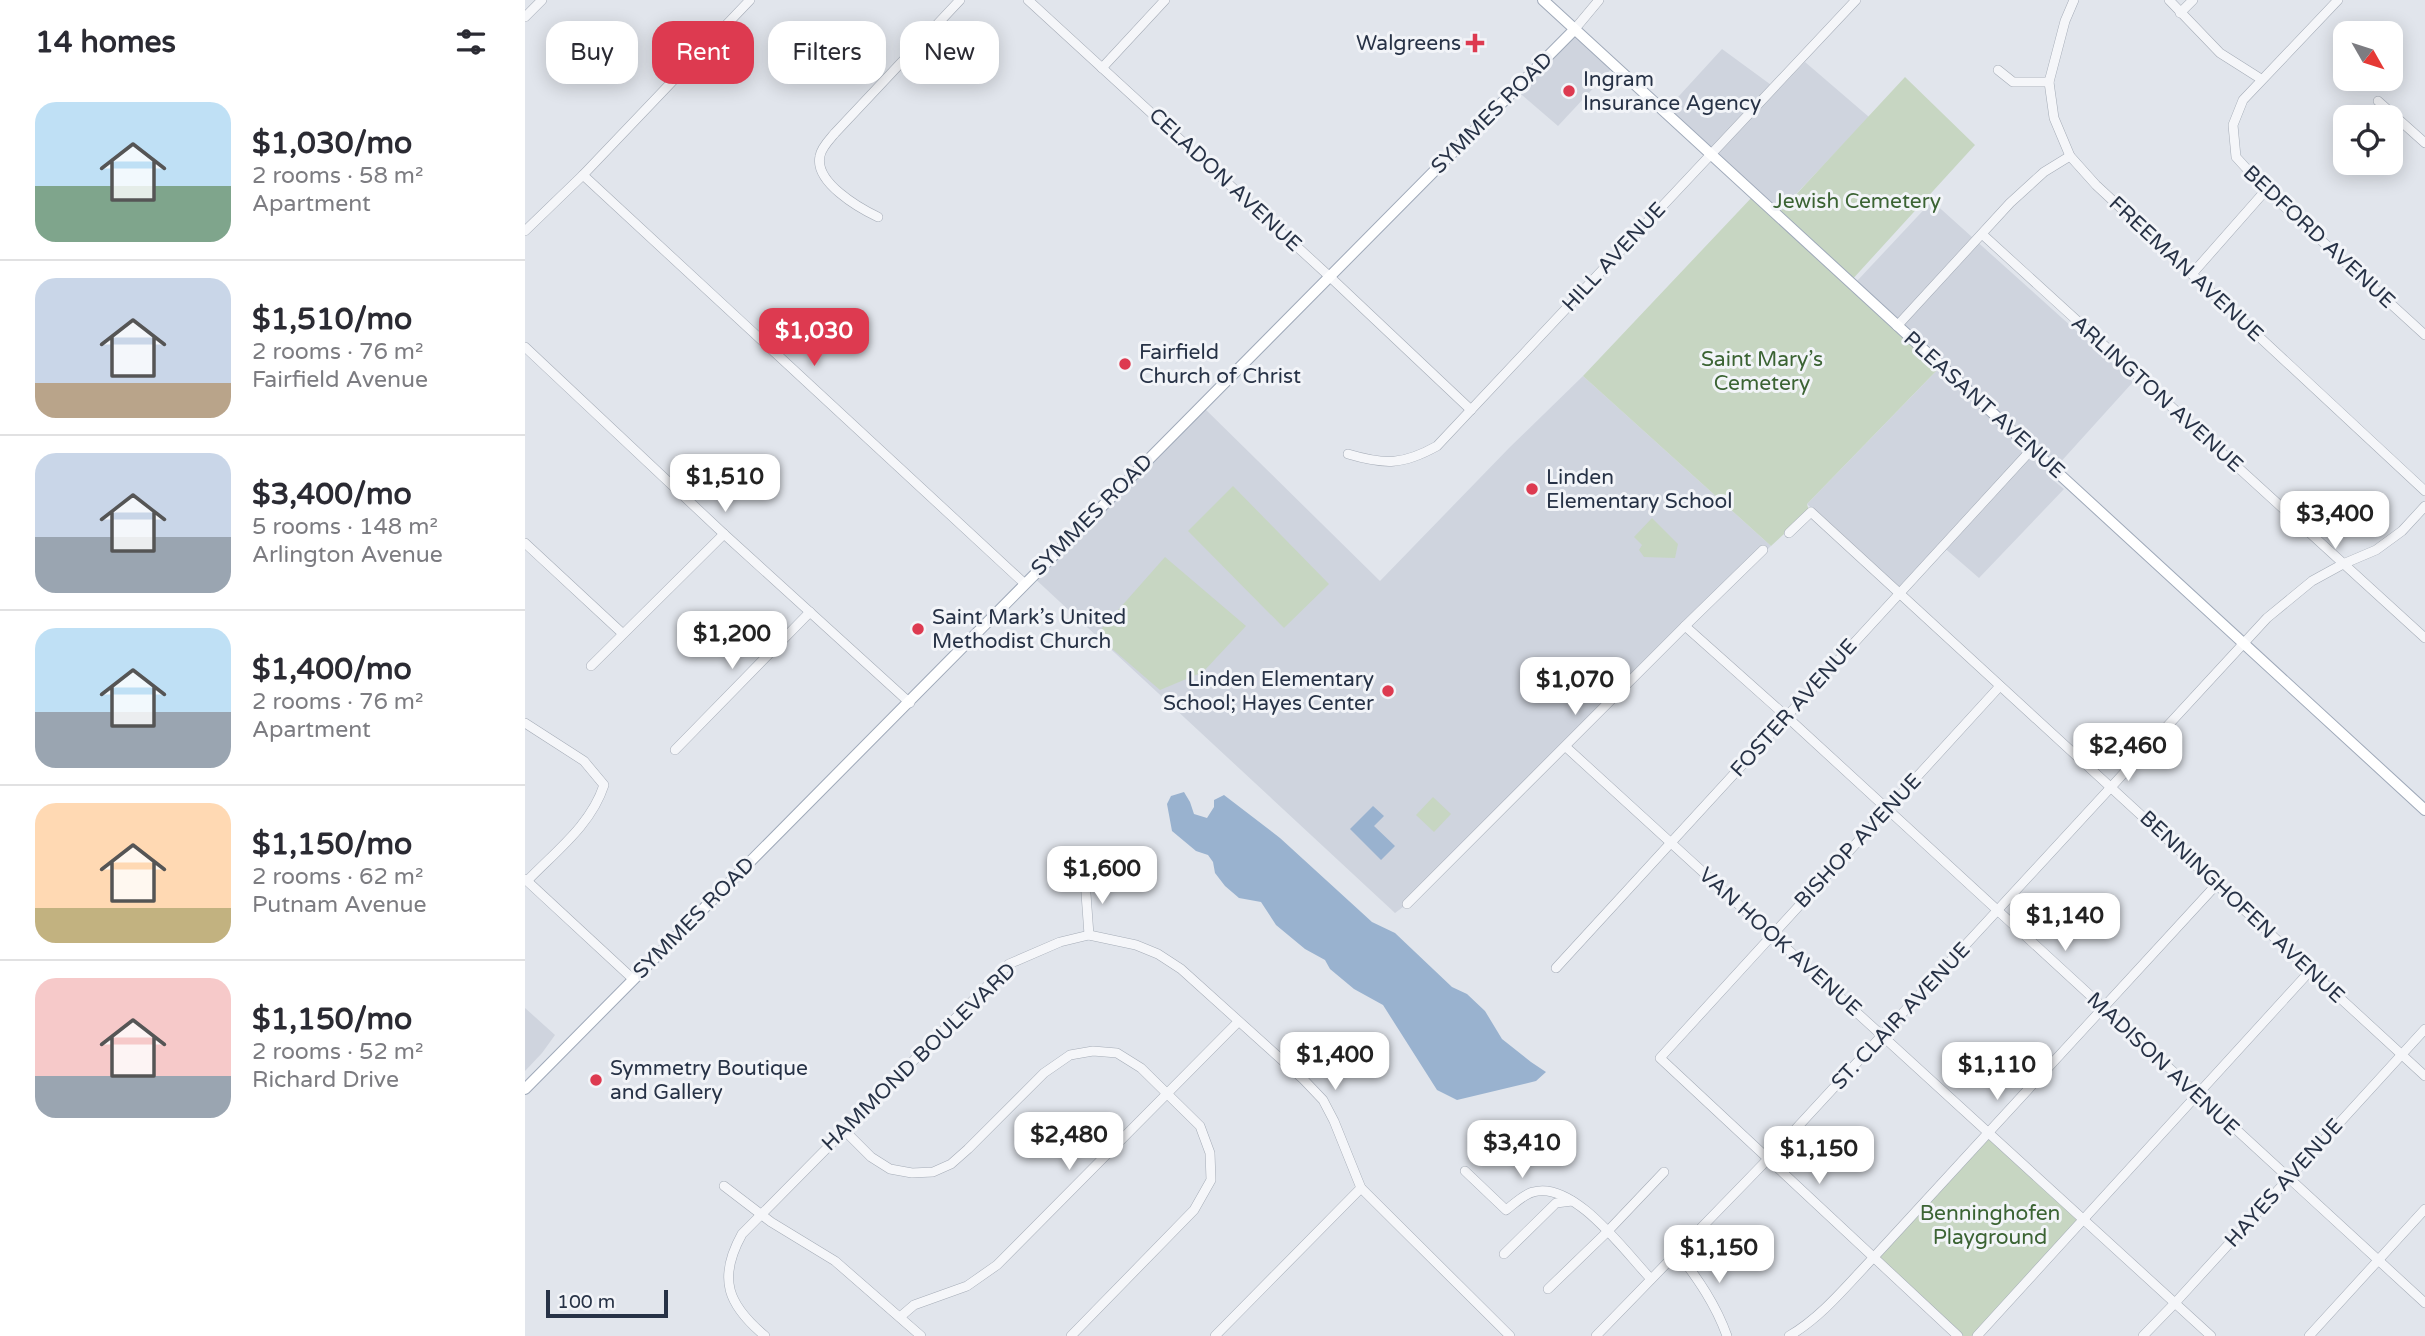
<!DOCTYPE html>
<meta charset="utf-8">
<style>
:root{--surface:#fff;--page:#f7f7f7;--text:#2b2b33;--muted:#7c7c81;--line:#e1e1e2;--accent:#dd3a50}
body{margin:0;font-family:"Varela Round",sans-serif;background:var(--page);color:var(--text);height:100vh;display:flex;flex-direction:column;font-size:26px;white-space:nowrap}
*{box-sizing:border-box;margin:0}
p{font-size:23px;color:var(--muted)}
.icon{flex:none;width:38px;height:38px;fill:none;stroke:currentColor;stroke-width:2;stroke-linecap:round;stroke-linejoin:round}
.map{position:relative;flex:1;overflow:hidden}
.side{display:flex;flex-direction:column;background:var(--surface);width:525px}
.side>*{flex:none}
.hud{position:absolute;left:21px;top:21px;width:665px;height:63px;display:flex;gap:14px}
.needle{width:46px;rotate:129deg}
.fabs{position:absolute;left:1808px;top:21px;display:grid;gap:14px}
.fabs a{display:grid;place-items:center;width:70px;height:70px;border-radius:14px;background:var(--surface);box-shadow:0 4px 18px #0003;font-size:35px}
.scale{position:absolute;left:21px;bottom:18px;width:122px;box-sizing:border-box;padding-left:7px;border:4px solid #273246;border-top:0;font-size:19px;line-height:24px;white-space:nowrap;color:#273246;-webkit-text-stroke:5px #f2f4f8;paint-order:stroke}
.price{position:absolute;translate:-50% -60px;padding:0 16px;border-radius:14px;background:#fff;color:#222;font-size:23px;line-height:46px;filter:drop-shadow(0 2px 4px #0008)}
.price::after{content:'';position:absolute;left:50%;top:42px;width:21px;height:16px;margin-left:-10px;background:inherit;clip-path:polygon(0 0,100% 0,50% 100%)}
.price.on{background:var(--accent);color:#fff}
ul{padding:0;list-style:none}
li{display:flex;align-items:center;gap:21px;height:175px;padding:0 35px}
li+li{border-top:2px solid var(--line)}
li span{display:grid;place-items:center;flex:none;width:196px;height:140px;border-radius:21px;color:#555}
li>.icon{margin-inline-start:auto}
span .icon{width:84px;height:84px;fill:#fffc;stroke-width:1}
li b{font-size:30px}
h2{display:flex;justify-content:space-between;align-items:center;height:84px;padding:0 35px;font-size:30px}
.chip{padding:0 24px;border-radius:21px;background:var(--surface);box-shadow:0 4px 18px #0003;font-size:24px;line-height:63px}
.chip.on{background:var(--accent);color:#fff}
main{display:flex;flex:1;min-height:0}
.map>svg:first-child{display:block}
.built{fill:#cfd4de}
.green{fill:#c7d6c2}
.water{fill:#99b2cf}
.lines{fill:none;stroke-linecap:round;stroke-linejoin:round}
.minor-casing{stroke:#a5acb7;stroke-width:10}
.major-casing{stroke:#9fa9b9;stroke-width:12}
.minor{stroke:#f5f6f9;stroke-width:9}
.major{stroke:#fff;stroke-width:10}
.poi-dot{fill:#dd3a50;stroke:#f2f4f8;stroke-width:2.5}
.labels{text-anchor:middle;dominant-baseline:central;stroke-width:6;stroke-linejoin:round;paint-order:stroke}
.poi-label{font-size:21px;fill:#273246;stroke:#f2f4f8;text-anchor:start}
.street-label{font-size:21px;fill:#273246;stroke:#f2f4f8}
.park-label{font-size:21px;fill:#3b6333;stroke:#f2f4f8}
</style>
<main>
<section class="side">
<h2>14 homes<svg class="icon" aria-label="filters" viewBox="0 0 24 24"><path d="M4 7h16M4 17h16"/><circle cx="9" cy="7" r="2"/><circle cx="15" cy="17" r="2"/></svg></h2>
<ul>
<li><span style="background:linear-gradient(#bfe0f5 60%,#7fa58c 0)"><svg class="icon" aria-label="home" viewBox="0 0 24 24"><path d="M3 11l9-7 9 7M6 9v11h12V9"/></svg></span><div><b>$1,030/mo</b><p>2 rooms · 58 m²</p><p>Apartment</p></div></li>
<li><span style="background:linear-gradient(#c9d6e8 75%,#b9a48a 0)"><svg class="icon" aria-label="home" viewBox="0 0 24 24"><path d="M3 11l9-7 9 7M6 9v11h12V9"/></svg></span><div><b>$1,510/mo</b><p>2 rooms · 76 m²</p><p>Fairfield Avenue</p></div></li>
<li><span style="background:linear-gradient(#c9d6e8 60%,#9aa5b1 0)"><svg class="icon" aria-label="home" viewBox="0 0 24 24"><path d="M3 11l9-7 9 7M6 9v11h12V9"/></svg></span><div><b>$3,400/mo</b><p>5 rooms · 148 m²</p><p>Arlington Avenue</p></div></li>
<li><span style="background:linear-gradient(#bfe0f5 60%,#9aa5b1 0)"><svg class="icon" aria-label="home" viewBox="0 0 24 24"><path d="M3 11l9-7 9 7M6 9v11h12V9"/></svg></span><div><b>$1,400/mo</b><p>2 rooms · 76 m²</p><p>Apartment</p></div></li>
<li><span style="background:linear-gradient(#ffd9b3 75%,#c2b280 0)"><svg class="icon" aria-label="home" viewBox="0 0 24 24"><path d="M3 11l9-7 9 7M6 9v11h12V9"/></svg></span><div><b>$1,150/mo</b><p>2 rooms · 62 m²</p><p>Putnam Avenue</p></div></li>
<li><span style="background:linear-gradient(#f6c9c9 70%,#9aa5b1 0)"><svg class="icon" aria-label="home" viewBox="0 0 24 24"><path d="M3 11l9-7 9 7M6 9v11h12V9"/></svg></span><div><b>$1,150/mo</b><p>2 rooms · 52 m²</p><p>Richard Drive</p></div></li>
</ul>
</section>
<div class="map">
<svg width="1900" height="1336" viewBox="0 0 1900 1336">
<rect width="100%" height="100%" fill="#e1e5ec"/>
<!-- built -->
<g class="built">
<polygon points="1049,30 1089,66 1033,126 990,89"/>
<polygon points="1197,49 1253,90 1280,62 1344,117 1255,211 1143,108"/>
<polygon points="1407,201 1608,382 1523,476 1539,489 1454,578 1416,545 1376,589 1282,504 1421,361 1332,281"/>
<polygon points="1058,376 1246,546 1160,626 882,904 870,913 507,576 676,405 855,581 985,447"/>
<polygon points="0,1008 30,1035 17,1053 0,1071"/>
</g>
<!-- green -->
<g class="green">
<polygon points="1380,77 1450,145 1325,282 1416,366 1282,504 1284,511 1246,546 1058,376 1229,195 1252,215"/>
<polygon points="708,486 804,584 759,628 663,531"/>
<polygon points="1127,518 1153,544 1150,558 1119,557 1114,550 1117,545 1109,537"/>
<polygon points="640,557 721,626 678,672 635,690 571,635"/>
<polygon points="908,797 926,814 909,832 891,815"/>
<polygon points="1464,1132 1557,1219 1452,1336 1433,1336 1349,1257"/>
</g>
<!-- water -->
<g class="water">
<polygon points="659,792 665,802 669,814 682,818 689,807 689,800 699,795 755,838 847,922 870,933 927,987 942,994 960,1011 977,1039 1006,1062 1021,1072 1011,1081 932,1100 912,1090 858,1005 829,989 805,969 800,960 780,949 751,925 736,902 714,898 700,886 690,873 688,862 683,855 671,851 647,831 642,804 646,796"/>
<polygon points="848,806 859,816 849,826 870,846 856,860 825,829"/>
</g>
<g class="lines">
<!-- minor casing -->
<g class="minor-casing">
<g id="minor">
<polyline points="503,0 804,276 946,410"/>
<polyline points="1549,0 1540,21 1524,82 1529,118 1545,156 1571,185 1900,491"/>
<polyline points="1644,0 1695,53 1736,79"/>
<polyline points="1813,0 1718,100 1708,125 1711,157 1741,190 1900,335"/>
<polyline points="1655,13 1668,0"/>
<polyline points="0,17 17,0"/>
<polyline points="1049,30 1074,0"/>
<polyline points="577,68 640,0"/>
<polyline points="1473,70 1488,82 1524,82"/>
<polyline points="1853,101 1900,143"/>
<polyline points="58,175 500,584"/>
<path d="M353 217C334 208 289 182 295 156 296 148 305 139 310 133L435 0"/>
<polyline points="0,231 58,175 225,0"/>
<polyline points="1457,234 1900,638"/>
<polyline points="1667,274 1741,190"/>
<polyline points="1372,326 1485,203 1519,172 1545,156"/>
<polyline points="0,347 199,534 385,703"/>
<path d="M823 454C860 465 878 465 912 446L1331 0"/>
<polyline points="1264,533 1286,512 1900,1076"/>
<polyline points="0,543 97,633"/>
<polyline points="1160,626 1261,716 1900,1303"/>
<polyline points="66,666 199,534"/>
<path d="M0 723 59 761 79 785C66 825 31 851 2 881"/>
<polyline points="1041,747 1686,1336"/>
<polyline points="150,750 285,612"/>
<polyline points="0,879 108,979"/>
<polyline points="560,880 564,935"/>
<polyline points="882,904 1160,626 1238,550"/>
<polyline points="1031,968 1507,449"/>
<polyline points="319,1130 346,1157 365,1169 387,1173 408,1172 426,1164 443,1149 519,1073 545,1055 568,1051 592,1053 616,1068 675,1126 685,1153 686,1180 669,1210 546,1336"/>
<path d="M940 1171 981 1210C989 1204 999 1194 1008 1192 1049 1180 1100 1252 1126 1279"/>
<polyline points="199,1186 246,1222 310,1261 396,1336"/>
<path d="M1153 1253C1173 1279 1191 1305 1202 1336"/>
<polyline points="979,1254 1031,1203 1047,1201"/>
<polyline points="1023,1289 1082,1232 1139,1172"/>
<polyline points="375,1317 389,1305 442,1286 472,1265 713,1022"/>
<path d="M240 1336C203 1305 192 1279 217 1234L484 964 535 942 564 935 611 945 633 954 656 969 778 1079 798 1100 809 1121 836 1188 985 1336"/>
<polyline points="690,1336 836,1188"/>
<polyline points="1071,1336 1243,1159 1742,618 1787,581 1818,564 1851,550 1877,531 1900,506"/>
<path d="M1264 1336C1297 1317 1323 1284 1349 1257L1692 884"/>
<polyline points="1433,1336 1135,1058 1475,686"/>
<polyline points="1452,1336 1786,970"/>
<polyline points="1618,1336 1650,1303 1900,1029"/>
<polyline points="1784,1336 1900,1209"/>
</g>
</g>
<!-- major casing -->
<g class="major-casing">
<g id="major">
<polyline points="1018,0 1900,810"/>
<polyline points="0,1089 1049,30"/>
</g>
</g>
<!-- minor -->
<use href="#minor" class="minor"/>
<!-- major -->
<use href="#major" class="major"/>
</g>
<!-- markers -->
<g class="poi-dot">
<path d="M946.5 32.5h7v7h7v7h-7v7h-7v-7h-7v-7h7z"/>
<circle cx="1044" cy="91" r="7"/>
<circle cx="600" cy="364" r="7"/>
<circle cx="1007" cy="489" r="7"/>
<circle cx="393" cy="629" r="7"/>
<circle cx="863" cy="691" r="7"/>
<circle cx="71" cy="1080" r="7"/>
</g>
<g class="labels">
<!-- poi labels -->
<g class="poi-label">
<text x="936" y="43" text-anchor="end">Walgreens</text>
<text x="1058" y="79">Ingram<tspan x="1058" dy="24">Insurance Agency</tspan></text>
<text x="614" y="352">Fairfield<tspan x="614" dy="24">Church of Christ</tspan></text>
<text x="1021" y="477">Linden<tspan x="1021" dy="24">Elementary School</tspan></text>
<text x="407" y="617">Saint Mark’s United<tspan x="407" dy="24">Methodist Church</tspan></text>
<text x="849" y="679" text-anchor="end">Linden Elementary<tspan x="849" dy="24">School; Hayes Center</tspan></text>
<text x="85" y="1068">Symmetry Boutique<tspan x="85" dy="24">and Gallery</tspan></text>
</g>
<!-- street labels -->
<g class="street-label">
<text transform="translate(967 113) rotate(-45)">SYMMES ROAD</text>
<text transform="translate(700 180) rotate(43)">CELADON AVENUE</text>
<text transform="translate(1794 237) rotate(43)">BEDFORD AVENUE</text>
<text transform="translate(1089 257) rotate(-47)">HILL AVENUE</text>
<text transform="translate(1661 269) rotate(43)">FREEMAN AVENUE</text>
<text transform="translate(1632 394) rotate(42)">ARLINGTON AVENUE</text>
<text transform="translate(1459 405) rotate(42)">PLEASANT AVENUE</text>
<text transform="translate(567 515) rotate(-45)">SYMMES ROAD</text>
<text transform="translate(1269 708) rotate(-48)">FOSTER AVENUE</text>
<text transform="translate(1333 841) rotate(-47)">BISHOP AVENUE</text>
<text transform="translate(1717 907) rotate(43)">BENNINGHOFEN AVENUE</text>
<text transform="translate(169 918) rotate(-45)">SYMMES ROAD</text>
<text transform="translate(1255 942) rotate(42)">VAN HOOK AVENUE</text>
<text transform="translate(1376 1016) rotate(-47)">ST. CLAIR AVENUE</text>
<text transform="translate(394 1057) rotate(-44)">HAMMOND BOULEVARD</text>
<text transform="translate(1638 1064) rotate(43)">MADISON AVENUE</text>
<text transform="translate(1759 1183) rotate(-48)">HAYES AVENUE</text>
</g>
<!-- park labels -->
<g class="park-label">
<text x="1332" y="201">Jewish Cemetery</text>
<text x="1237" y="359">Saint Mary’s<tspan x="1237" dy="24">Cemetery</tspan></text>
<text x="1465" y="1213">Benninghofen<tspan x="1465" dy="24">Playground</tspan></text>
</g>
</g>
</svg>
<div class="fabs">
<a><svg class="needle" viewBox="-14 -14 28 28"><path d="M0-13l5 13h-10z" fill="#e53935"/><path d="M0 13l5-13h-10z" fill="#7c7c81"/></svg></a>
<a><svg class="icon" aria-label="locate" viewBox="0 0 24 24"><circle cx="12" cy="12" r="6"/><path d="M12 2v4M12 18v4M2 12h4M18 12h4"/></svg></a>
</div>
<div class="scale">100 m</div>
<b class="price on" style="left:289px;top:368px">$1,030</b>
<b class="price" style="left:200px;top:514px">$1,510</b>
<b class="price" style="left:1810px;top:551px">$3,400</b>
<b class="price" style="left:207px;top:671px">$1,200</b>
<b class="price" style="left:1050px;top:717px">$1,070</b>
<b class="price" style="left:1603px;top:783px">$2,460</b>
<b class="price" style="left:577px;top:906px">$1,600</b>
<b class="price" style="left:1540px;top:953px">$1,140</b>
<b class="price" style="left:810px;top:1092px">$1,400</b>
<b class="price" style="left:1472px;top:1102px">$1,110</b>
<b class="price" style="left:544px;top:1172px">$2,480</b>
<b class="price" style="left:997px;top:1180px">$3,410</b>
<b class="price" style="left:1294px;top:1186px">$1,150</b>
<b class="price" style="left:1194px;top:1285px">$1,150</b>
<div class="hud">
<a class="chip">Buy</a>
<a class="chip on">Rent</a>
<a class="chip">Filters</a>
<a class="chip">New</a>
</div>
</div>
</main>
